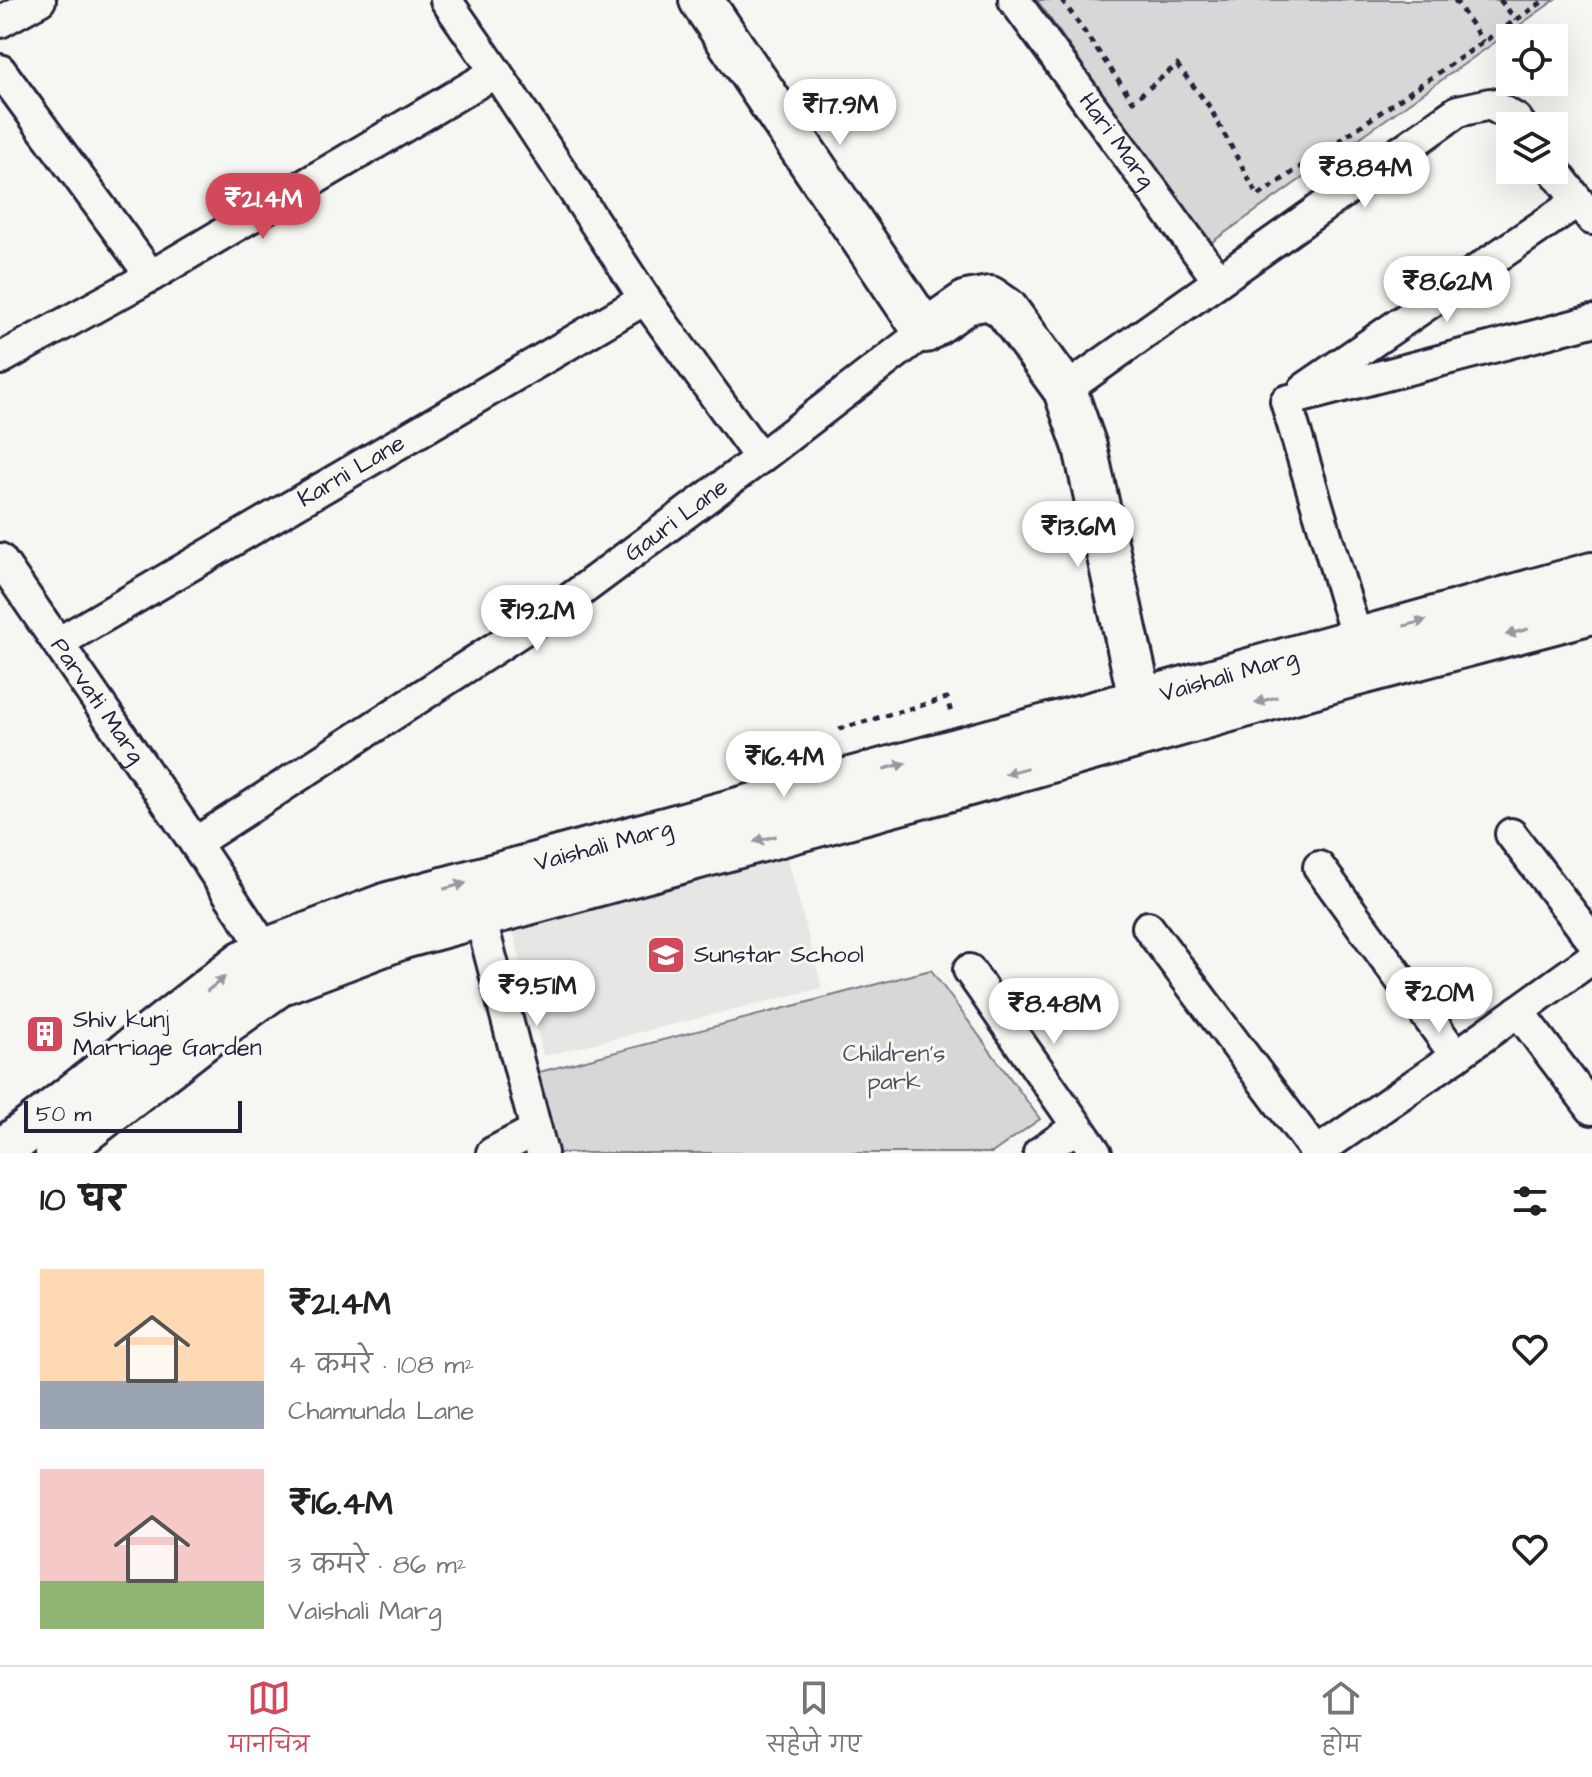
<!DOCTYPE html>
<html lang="hi">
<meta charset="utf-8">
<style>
:root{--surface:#fff;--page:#f2f2f2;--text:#222;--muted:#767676;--line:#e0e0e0;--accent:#d1495b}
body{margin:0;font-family:"Architects Daughter","Playpen Sans Deva",sans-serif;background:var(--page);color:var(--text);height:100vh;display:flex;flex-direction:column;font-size:30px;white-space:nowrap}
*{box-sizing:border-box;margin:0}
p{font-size:26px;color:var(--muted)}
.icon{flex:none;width:44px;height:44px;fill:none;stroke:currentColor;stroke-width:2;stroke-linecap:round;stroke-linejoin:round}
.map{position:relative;height:1153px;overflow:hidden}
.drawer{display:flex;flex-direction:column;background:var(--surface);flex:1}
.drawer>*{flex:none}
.buttons{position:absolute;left:1496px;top:24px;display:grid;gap:16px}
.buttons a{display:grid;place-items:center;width:72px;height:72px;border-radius:0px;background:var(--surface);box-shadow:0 8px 32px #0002;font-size:40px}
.scale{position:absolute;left:24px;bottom:20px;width:218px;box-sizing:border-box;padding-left:8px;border:4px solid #22223b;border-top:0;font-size:22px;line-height:28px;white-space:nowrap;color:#22223b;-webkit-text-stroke:6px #f6f6f2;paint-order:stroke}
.price{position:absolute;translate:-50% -68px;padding:0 18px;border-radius:28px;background:#fff;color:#222;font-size:26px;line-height:52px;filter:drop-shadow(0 2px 4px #0008)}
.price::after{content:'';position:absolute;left:50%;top:48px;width:24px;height:18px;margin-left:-12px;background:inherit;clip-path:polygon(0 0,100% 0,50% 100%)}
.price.current{background:var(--accent);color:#fff}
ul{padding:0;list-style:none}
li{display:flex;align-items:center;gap:24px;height:200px;padding:0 40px}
li span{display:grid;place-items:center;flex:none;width:224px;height:160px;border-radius:0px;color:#555}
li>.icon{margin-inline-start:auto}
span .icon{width:96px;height:96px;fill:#fffc;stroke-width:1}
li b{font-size:34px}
h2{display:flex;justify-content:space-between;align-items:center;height:96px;padding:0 40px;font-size:34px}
.menu{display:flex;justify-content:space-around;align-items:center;height:112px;border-top:2px solid var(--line);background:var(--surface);font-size:22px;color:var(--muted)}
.menu a{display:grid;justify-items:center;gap:4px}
.menu .current{color:var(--accent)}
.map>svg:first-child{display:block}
.built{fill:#e6e6e4}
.green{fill:#d7d7d7;stroke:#7c7c89;stroke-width:2}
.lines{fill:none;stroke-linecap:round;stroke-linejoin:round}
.street-casing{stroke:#22223b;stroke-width:36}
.secondary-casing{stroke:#22223b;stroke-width:48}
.path{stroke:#22223b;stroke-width:5;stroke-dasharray:6 6;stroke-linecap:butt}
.street{stroke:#f6f6f2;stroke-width:30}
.secondary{stroke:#f6f6f2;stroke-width:42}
.oneway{fill:#9797a0}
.labels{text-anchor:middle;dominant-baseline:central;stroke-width:6;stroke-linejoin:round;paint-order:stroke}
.street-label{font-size:24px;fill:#22223b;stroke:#f6f6f2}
.poi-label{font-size:24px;fill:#22223b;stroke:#f6f6f2;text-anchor:start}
.park-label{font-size:24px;fill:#4f4f62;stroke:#f6f6f2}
</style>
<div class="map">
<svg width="1592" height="1153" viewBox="0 0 1592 1153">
<rect width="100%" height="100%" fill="#f6f6f2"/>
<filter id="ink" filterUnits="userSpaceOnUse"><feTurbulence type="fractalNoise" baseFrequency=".0125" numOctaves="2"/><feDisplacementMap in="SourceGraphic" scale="16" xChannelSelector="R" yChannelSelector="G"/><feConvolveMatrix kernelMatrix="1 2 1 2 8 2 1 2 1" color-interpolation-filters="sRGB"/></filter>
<g filter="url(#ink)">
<!-- built -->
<polygon class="built" points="784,845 822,988 543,1056 511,921"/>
<!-- green -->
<g class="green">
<polygon points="1037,0 1555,0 1209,244"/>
<polygon points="931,970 1040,1119 992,1153 549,1153 528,1075"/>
</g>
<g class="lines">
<!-- street casing -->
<g class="street-casing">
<g id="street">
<polyline points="446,0 496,72 645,299 760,458"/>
<path id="s1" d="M1014 0 1218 280"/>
<polyline points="0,22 40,0"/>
<polyline points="0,70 151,276"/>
<polyline points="1554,170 1592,219"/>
<polyline points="0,359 151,276 496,72"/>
<polyline points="1304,389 1578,201"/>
<polyline points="1065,390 1458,111 1490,104 1516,119 1521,126"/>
<path id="s2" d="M0 559 195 843"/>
<polyline points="1357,639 1286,401 1592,321"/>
<path id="s3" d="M58 643 645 299"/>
<polyline points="1511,834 1592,940"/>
<polyline points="1319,867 1456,1056"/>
<polyline points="480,916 542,1153"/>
<polyline points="1148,927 1316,1152"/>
<path id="s4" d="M274 966 266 950 195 843 566 602 760 458 925 331"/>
<polyline points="969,970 1096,1153"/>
<polyline points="1518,1011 1592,1109"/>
<polyline points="492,1153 536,1130"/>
<polyline points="1039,1153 1077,1127"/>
<polyline points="1316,1153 1456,1056 1592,958"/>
</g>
</g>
<!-- secondary casing -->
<g class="secondary-casing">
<g id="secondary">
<polyline points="701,0 925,331 967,302 990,298 1006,309 1065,390 1085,447 1146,726"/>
<path id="s5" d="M0 1152 243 962 266 950 388 904 1142 700 1592 574"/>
<polyline points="57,1153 206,1037 281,983 403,937 969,784 1350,676 1592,612"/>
</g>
</g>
<!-- path -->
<g class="path">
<polyline points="1062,0 1133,101 1177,65 1209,106 1258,196 1545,0"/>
<polyline points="1455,0 1483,42"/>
<polyline points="1500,0 1516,20"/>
<polyline points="839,729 947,698 952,717"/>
</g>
<!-- street -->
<use href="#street" class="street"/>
<!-- secondary -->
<use href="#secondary" class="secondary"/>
</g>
<!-- one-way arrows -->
<defs><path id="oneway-solid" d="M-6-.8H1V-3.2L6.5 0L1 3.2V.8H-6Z" transform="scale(2)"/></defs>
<g class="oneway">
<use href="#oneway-solid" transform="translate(1415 623) rotate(-15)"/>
<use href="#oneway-solid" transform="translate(1517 632) rotate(165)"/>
<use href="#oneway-solid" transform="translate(1266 700) rotate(164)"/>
<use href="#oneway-solid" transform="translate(895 766) rotate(-15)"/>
<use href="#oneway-solid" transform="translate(1016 771) rotate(164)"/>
<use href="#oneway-solid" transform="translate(765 839) rotate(165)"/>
<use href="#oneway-solid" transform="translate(455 886) rotate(-15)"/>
<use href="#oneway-solid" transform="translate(216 984) rotate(-38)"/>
</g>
</g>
<!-- icons -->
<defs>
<g id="school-square" transform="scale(2)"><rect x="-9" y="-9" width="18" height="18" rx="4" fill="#d1495b" stroke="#f6f6f2"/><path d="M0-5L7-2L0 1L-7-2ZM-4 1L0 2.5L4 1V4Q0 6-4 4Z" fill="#fff"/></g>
<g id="building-square" transform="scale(2)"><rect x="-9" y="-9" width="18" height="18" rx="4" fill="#d1495b" stroke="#f6f6f2"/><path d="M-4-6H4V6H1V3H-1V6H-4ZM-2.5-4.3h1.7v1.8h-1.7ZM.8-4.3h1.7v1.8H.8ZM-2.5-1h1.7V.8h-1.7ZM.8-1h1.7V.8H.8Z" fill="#fff"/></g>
</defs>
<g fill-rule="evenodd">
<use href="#school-square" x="666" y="955"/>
<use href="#building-square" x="45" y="1034"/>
</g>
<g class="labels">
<!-- street labels -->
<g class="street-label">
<text stroke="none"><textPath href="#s1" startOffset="174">Hari Marg</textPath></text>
<text stroke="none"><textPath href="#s3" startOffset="340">Karni Lane</textPath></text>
<text stroke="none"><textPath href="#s4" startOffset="726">Gauri Lane</textPath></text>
<text stroke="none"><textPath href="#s5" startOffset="1336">Vaishali Marg</textPath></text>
<text stroke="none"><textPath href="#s2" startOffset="172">Parvati Marg</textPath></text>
<text stroke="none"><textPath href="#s5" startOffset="688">Vaishali Marg</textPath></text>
</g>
<!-- poi labels -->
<g class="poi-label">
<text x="694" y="955">Sunstar School</text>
<text x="73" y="1020">Shiv kunj<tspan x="73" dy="28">Marriage Garden</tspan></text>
</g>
<!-- park labels -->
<g class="park-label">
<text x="894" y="1054">Children's<tspan x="894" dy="28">park</tspan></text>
</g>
</g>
</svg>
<div class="buttons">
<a><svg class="icon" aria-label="locate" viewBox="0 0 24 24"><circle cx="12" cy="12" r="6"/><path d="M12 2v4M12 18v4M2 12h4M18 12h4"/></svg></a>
<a><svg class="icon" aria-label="layers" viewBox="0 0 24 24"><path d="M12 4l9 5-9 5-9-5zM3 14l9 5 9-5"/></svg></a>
</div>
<div class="scale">50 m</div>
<b class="price" style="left:840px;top:147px">₹17.9M</b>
<b class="price" style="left:1365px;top:210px">₹8.84M</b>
<b class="price current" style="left:263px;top:241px">₹21.4M</b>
<b class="price" style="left:1447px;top:324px">₹8.62M</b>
<b class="price" style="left:1078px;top:569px">₹13.6M</b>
<b class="price" style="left:537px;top:653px">₹19.2M</b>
<b class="price" style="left:784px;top:799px">₹16.4M</b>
<b class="price" style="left:537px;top:1028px">₹9.51M</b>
<b class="price" style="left:1439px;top:1035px">₹20M</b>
<b class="price" style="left:1054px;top:1046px">₹8.48M</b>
</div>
<section class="drawer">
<h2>10 घर<svg class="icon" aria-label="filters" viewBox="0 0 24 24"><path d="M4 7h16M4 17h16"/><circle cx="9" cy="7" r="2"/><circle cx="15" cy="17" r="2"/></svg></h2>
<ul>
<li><span style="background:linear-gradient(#ffd9b3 70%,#9aa5b1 0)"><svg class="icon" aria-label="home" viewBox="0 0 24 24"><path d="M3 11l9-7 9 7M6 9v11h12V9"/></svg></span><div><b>₹21.4M</b><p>4 कमरे · 108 m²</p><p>Chamunda Lane</p></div><svg class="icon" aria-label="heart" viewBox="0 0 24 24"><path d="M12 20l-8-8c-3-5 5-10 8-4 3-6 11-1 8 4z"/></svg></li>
<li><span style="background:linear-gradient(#f6c9c9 70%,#8fb573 0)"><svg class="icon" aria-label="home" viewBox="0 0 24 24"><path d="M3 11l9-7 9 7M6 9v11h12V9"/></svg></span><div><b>₹16.4M</b><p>3 कमरे · 86 m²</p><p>Vaishali Marg</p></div><svg class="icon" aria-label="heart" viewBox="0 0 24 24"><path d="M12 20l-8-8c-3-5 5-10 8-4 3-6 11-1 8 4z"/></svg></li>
</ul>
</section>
<nav class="menu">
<a class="current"><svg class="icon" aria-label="map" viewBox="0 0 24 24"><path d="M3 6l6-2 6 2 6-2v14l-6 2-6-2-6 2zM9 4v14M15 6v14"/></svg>मानचित्र</a>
<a><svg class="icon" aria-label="saved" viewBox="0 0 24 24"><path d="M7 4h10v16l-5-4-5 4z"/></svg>सहेजे गए</a>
<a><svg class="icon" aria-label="home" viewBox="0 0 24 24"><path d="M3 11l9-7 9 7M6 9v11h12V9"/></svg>होम</a>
</nav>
